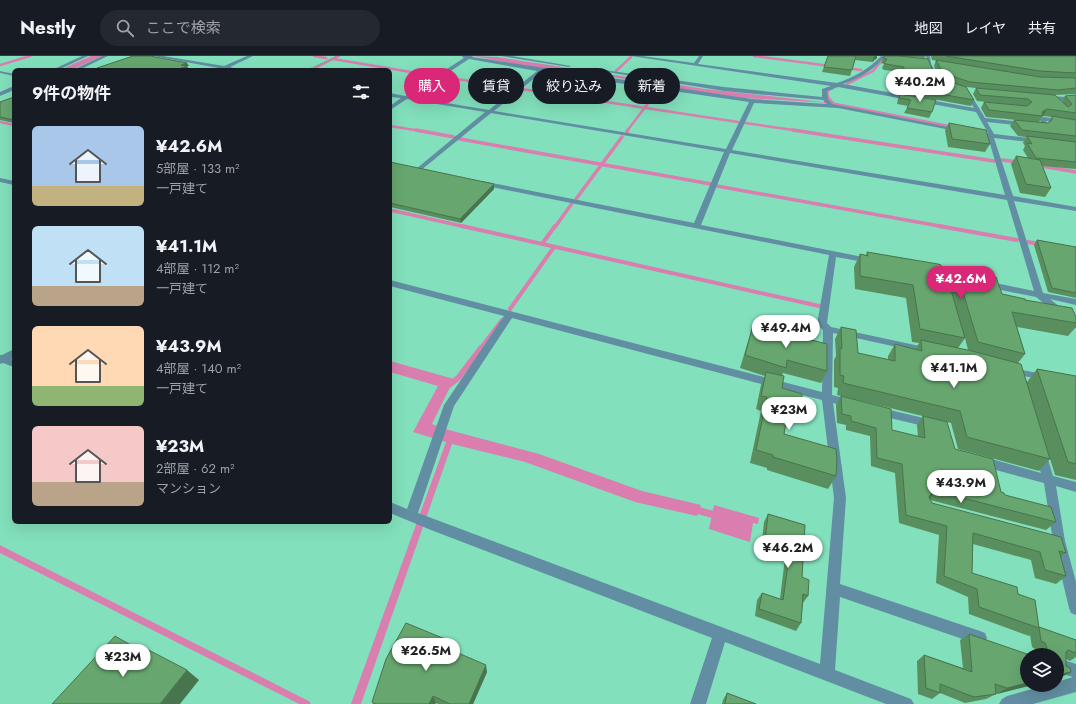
<!DOCTYPE html>
<html lang="ja">
<meta charset="utf-8">
<style>
:root{--surface:#171b24;--page:#242831;--text:#f1f3f6;--muted:#9ea1a6;--line:#363941;--accent:#db2777}
body{margin:0;font-family:Jost,"Noto Sans JP",sans-serif;background:var(--page);color:var(--text);height:100vh;display:flex;flex-direction:column;font-size:15px;white-space:nowrap}
*{box-sizing:border-box;margin:0}
p{font-size:13px;color:var(--muted)}
.icon{flex:none;width:22px;height:22px;fill:none;stroke:currentColor;stroke-width:2;stroke-linecap:round;stroke-linejoin:round}
.map{position:relative;flex:1;overflow:hidden}
.sheet{position:absolute;left:12px;top:12px;width:380px;height:456px;display:flex;flex-direction:column;background:var(--surface);border-radius:6px;box-shadow:0 4px 16px #0002}
.sheet>*{flex:none}
.banner{position:absolute;left:404px;top:12px;width:380px;height:36px;display:flex;gap:8px}
.buttons{position:absolute;left:1020px;top:592px;display:grid;gap:8px}
.buttons a{display:grid;place-items:center;width:44px;height:44px;border-radius:50%;background:var(--surface);box-shadow:0 4px 16px #0002;font-size:20px}
.price{position:absolute;translate:-50% -34px;padding:0 9px;border-radius:14px;background:#fff;color:#222;font-size:13px;line-height:26px;filter:drop-shadow(0 1px 2px #0008)}
.price::after{content:'';position:absolute;left:50%;top:24px;width:12px;height:9px;margin-left:-6px;background:inherit;clip-path:polygon(0 0,100% 0,50% 100%)}
.price.current{background:var(--accent);color:#fff}
ul{padding:0;list-style:none}
li{display:flex;align-items:center;gap:12px;height:100px;padding:0 20px}
li span{display:grid;place-items:center;flex:none;width:112px;height:80px;border-radius:6px;color:#555}
li>.icon{margin-inline-start:auto}
span .icon{width:48px;height:48px;fill:#fffc;stroke-width:1}
li b{font-size:17px}
h2{display:flex;justify-content:space-between;align-items:center;height:48px;padding:0 20px;font-size:17px}
.pill{padding:0 14px;border-radius:18px;background:var(--surface);box-shadow:0 4px 16px #0002;font-size:14px;line-height:36px}
.pill.current{background:var(--accent);color:#fff}
header{display:flex;align-items:center;gap:24px;box-sizing:border-box;height:56px;padding:0 20px;background:var(--surface);border-bottom:1px solid var(--line)}
header strong{font-size:19px}
nav{display:flex;gap:22px;margin-inline-start:auto;font-size:14px}
.search{width:280px;height:36px;background:var(--page);display:flex;align-items:center;gap:10px;box-sizing:border-box;padding:0 14px;border-radius:22px;color:var(--muted);font-size:15px}
.map>svg:first-child{display:block}
.water{fill:#d97eaf}
.lines{fill:none;stroke-linecap:round;stroke-linejoin:round}
.stream-far4{stroke:#d97eaf;stroke-width:2.5}
.stream-far3{stroke:#d97eaf;stroke-width:3.5}
.stream-far2{stroke:#d97eaf;stroke-width:4}
.stream-far1{stroke:#d97eaf;stroke-width:5.5}
.stream{stroke:#d97eaf;stroke-width:7}
.path{stroke:#4a8870;stroke-width:1.5;stroke-dasharray:0.5 1.5;stroke-linecap:butt}
.minor{fill:#618ea2;fill-rule:evenodd}
.wall{fill:#598f5f;fill-rule:evenodd}
.shaded-wall{fill:#48744e}
.building{fill:#67a66f;stroke:#48744e}
</style>
<header>
<strong>Nestly</strong>
<div class="search"><svg class="icon" aria-label="search" viewBox="0 0 24 24"><circle cx="10" cy="10" r="6"/><path d="M15 15l6 6"/></svg>ここで検索</div>
<nav><a>地図</a><a>レイヤ</a><a>共有</a></nav>
</header>
<div class="map">
<svg width="1076" height="648" viewBox="0 0 1076 648">
<rect width="100%" height="100%" fill="#82e0bc"/>
<!-- water -->
<g class="water">
<polygon points="91,0 102,0 71,14 60,14"/>
<polygon points="473,0 497,1 705,33 832,47 744,42 690,35 613,21 535,12"/>
<polygon points="390,305 454,323 432,368 445,373 539,398 642,435 701,449 697,460 635,446 525,406 452,388 361,648 351,648 446,386 413,376 438,330 390,316"/>
<polygon points="714,449 759,462 758,468 753,467 750,486 709,473"/>
</g>
<g class="lines">
<!-- stream-far4 -->
<g class="stream-far4">
<polyline points="314,0 326,2"/>
<polyline points="754,0 830,10"/>
<polyline points="333,3 435,20"/>
<polyline points="0,9 30,0"/>
<polyline points="846,12 861,14"/>
<polyline points="311,14 339,0"/>
<polyline points="616,15 631,1"/>
<polyline points="443,21 515,32"/>
<polyline points="847,28 873,15 884,2"/>
<path d="M833 32 828 34C826 40 829 43 833 47"/>
<polyline points="521,33 738,66"/>
<polyline points="825,46 954,71"/>
<polyline points="0,66 14,69"/>
<polyline points="745,67 800,75"/>
<polyline points="390,70 421,75"/>
<polyline points="627,75 659,33"/>
</g>
<!-- stream-far3 -->
<g class="stream-far3">
<polyline points="416,74 454,81"/>
<polyline points="793,74 994,105"/>
<polyline points="627,76 628,74"/>
<polyline points="460,83 711,128"/>
<polyline points="1002,104 1018,106"/>
<polyline points="1036,109 1076,116"/>
<polyline points="717,130 945,171"/>
<polyline points="576,143 622,81"/>
<polyline points="390,154 466,171"/>
<polyline points="555,171 573,146"/>
</g>
<!-- stream-far2 -->
<g class="stream-far2">
<polyline points="462,170 819,250"/>
<polyline points="939,170 1017,184"/>
<polyline points="1027,186 1042,188"/>
<polyline points="542,188 555,170"/>
<polyline points="510,253 554,191"/>
<polyline points="480,293 502,264"/>
</g>
<!-- stream-far1 -->
<polyline class="stream-far1" points="448,330 458,322 481,292"/>
<!-- stream -->
<g class="stream">
<polyline points="693,453 715,459"/>
<polyline points="0,493 307,648"/>
</g>
<!-- path -->
<polyline class="path" points="308,14 337,0"/>
<!-- minor -->
<g class="minor">
<polygon points="82,0 88,0 58,14 52,14"/>
<polygon points="102,0 108,0 79,14 73,14"/>
<polygon points="153,0 163,0 224,10 247,0 253,0 230,11 240,14 224,13"/>
<path d="M463 0H473L472 1 752 43 827 48 823 44 724 35 595 14 597 13 724 31 822 41V33L831 30 631 0H642L694 7 699 0H703L698 8 837 27C854 21 868 14 881 0H885C874 14 860 22 843 28L974 52 963 35 966 33 968 34 985 62 1041 68 1040 63 1043 61 1076 65V69L1046 65 1047 70 1044 72 987 66 994 78 1038 83 1041 85 1038 87 994 82 1013 140 1076 151V155L1014 145 1043 237 1076 243V249L1050 243 1076 264V272L1073 271 1036 241 986 231 982 228 986 225 1034 235 1007 144 730 97 701 169 873 203V207H870L836 201 827 267 831 271 929 292 934 295 929 298 833 277 832 339 856 345 857 348 856 351 852 352 833 347 846 442 840 528 980 575 985 577 987 582 985 587 980 589 840 541 835 614 911 643 914 648H886L725 586 706 648H690L712 582 431 474 390 457V446L407 453 444 349 504 260 390 230V224L822 336 823 274 817 268 829 199 482 129 479 127 482 125 694 167 724 96 491 57 420 115H416V113L485 56 407 43 390 54V50L401 42 390 41V37L405 40 464 2 462 1ZM469 3 537 15 489 54 411 41ZM542 16 749 46 726 93 494 55ZM838 31 976 56 988 77 983 79 988 81 1005 139 732 94 754 47 838 52 961 76 964 74 832 48 828 43 827 35ZM512 262 822 344 834 442 820 608 418 457 454 350Z"/>
<polygon points="501,0 512,0 571,10 569,11"/>
<polygon points="926,0 930,0 931,8 939,24 949,28 949,30 935,26 927,8"/>
<polygon points="0,15 14,18 14,20 0,17"/>
<polygon points="14,30 14,34 0,40 0,36"/>
<polygon points="1076,39 1076,43 1069,45 1046,44 1043,42 1046,40 1069,41"/>
<polygon points="0,122 14,125 14,129 0,126"/>
<polygon points="14,293 14,300 11,303 14,304 14,311 3,307 0,308 0,299 2,299"/>
<polygon points="1011,312 1044,318 1049,321 1044,324 1008,317 1006,315 1008,313"/>
<polygon points="877,351 932,364 936,365 937,368 936,371 932,372 873,358 872,355 873,352"/>
<polygon points="1040,393 1044,394 1046,397 1053,420 1076,426 1076,436 1056,430 1065,485 1076,526 1076,559 1071,557 1069,552 1053,485 1044,427 981,410 977,408 975,405 977,402 981,400 1041,417 1034,397 1036,394"/>
<polygon points="1057,602 1076,608 1076,636 1033,648 999,648 1002,643 1007,640 1046,629 1057,629 1057,626 1073,621 1057,616"/>
</g>
</g>
<!-- wall -->
<g class="wall">
<polygon points="828,0 877,0 877,2 872,6 855,4 850,20 822,16"/>
<path d="M885 0H926L924 2 910 1 934 17 932 22 928 23 920 29 927 28 940 22 934 10 936 4 949 6 932 4 931 0H1076V38L1055 39 1062 46 1065 40 1076 39V113L1042 110 1051 132 1045 141 1020 137 1011 108 1016 100 1028 102 1023 94 1025 90 1023 87 1026 81 1018 80 1010 70 1014 64H1017L986 61 981 52 984 46 1025 50 977 45 973 38 976 32 966 31 974 44 971 50 899 37 902 16 884 14 882 12 884 8 881 7 883 2ZM1043 60 1052 61 1048 67 1039 66Z"/>
<polygon points="900,38 932,56 929,62 904,57 908,50 897,48 898,43"/>
<polygon points="14,41 14,67 0,64 0,46"/>
<polygon points="949,67 990,88 985,96 948,91 945,74"/>
<polygon points="390,106 494,133 461,167 390,151"/>
<polygon points="1037,184 1076,191 1076,242 1048,236 1034,189"/>
<path d="M867 196 941 211 1002 238 1025 244 1076 261V271L1068 280 1017 271 1025 298 1018 307 1027 326 1037 313 1076 320V424L1055 419 1043 380 1050 403 1039 415 958 393 951 367 837 339 838 332 834 331V304L836 300 835 283 841 271 858 297 888 304V300L895 288 915 294 919 287 912 286 906 242 855 233 854 211 860 198 866 199ZM965 282 968 294 958 292Z"/>
<polygon points="753,269 827,315 821,327 783,317 782,320 782,332 801,353 795,366 786,364 784,378 836,420 828,433 767,414 767,412 750,407 761,355 756,353 761,329 765,320 740,312"/>
<polygon points="841,340 892,374 918,381 917,369 923,360 955,393 1005,439 1056,466 1046,474 930,444 932,447 1066,497 1061,500 1066,520 1056,528 1035,522 1031,504 973,488 972,517 1018,538 1039,571 1076,584 1076,601 1070,605 1066,603 1060,622 1057,599 1035,599 1037,598 1035,593 1032,591 1030,579 1029,580 969,558 968,541 936,527 939,479 899,467 895,417 871,410 870,380 846,374 846,369 837,367 836,349"/>
<polygon points="768,458 805,469 802,521 808,540 803,547 801,567 796,575 755,560 757,544 762,537 780,543 785,502 761,494 764,466"/>
<polygon points="969,578 1027,629 997,638 996,638 986,643 965,647 940,637 932,643 918,638 917,605 924,599 963,612 960,584"/>
<polygon points="447,591 447,592 487,616 473,648 438,648 436,647 435,648 373,648 372,646"/>
<polygon points="727,637 756,648 722,648 723,644"/>
</g>
<!-- shaded-wall -->
<g class="shaded-wall">
<polygon points="874,0 877,0 877,2 872,6"/>
<polygon points="187,7 189,10 187,10 189,13 187,14 176,14 181,9"/>
<polygon points="930,17 928,23 918,30 920,24"/>
<polygon points="1047,53 1043,60 1042,56"/>
<polygon points="494,128 494,133 461,167 460,163"/>
<polygon points="957,229 949,242 951,234"/>
<polygon points="936,435 929,444 925,445 932,436"/>
<polygon points="445,583 447,591 444,597 442,590"/>
<polygon points="486,609 487,616 473,648 469,648"/>
<polygon points="187,614 199,624 180,648 160,648"/>
<polygon points="1071,616 1060,622 1057,623 1057,619"/>
<polygon points="1027,627 1027,629 1033,629 997,638 1007,632"/>
<polygon points="433,640 436,647 435,648 429,648"/>
</g>
<!-- building -->
<g class="building">
<polygon points="133,0 150,0 187,7 181,9 187,10 176,14 106,14 97,12"/>
<polygon points="828,0 856,0 852,14 824,11"/>
<polygon points="885,0 899,0 928,3 934,17 930,17 920,24 920,29 927,28 939,22 966,31 974,44 901,31 904,11 886,8 884,7 887,3 883,2"/>
<polygon points="946,0 1076,0 1076,17 1040,15"/>
<polygon points="936,4 1040,21 1076,22 1076,32 1058,34 970,26 943,17"/>
<polygon points="976,32 1055,39 1068,51 1072,48 1065,40 1076,39 1076,57 1047,53 1042,56 1043,60 989,54 984,46 1027,50 1032,46 1028,43 980,39"/>
<polygon points="900,38 936,44 932,56 907,52 911,44 899,42"/>
<polygon points="14,41 14,64 0,61 0,46"/>
<polygon points="1052,60 1076,64 1076,80 1022,74 1014,64 1048,67 1052,64"/>
<polygon points="949,67 986,74 990,88 952,83"/>
<polygon points="1027,80 1076,86 1076,106 1036,102 1027,87 1032,88"/>
<polygon points="1016,100 1040,104 1051,132 1026,128"/>
<polygon points="390,106 494,128 460,163 390,147"/>
<polygon points="1037,184 1076,191 1076,237 1052,232"/>
<polygon points="867,196 938,208 941,209 941,211 996,221 1002,238 1025,243 1025,244 1072,252 1076,261 1076,267 1012,256 1025,298 978,286 962,233 957,229 951,234 965,282 920,273 913,229 860,220 860,198 868,200"/>
<polygon points="753,269 827,288 827,315 787,304 786,312 745,299"/>
<polygon points="841,271 856,274 858,297 895,305 895,288 922,295 921,284 972,295 1021,308 1050,403 967,381 960,355 843,327 844,320 840,319 840,292 842,293"/>
<polygon points="1037,313 1076,320 1076,408 1068,406"/>
<polygon points="766,316 784,320 782,332 802,338 801,353 789,349 784,378 836,393 837,404 836,420 773,401 773,399 756,394 767,341 761,340"/>
<polygon points="841,340 891,353 892,374 925,382 923,360 947,366 955,393 993,403 1001,436 1004,437 1005,439 1051,451 1056,466 936,435 932,436 929,441 932,447 1061,481 1066,497 1059,495 1066,520 1045,514 1040,496 973,477 972,517 1017,531 1018,538 1035,544 1039,572 979,551 977,533 944,520 947,470 906,459 902,408 877,402 876,372 851,365 851,360 842,358"/>
<polygon points="768,458 805,469 802,521 809,524 808,540 803,538 801,567 759,553 762,537 783,544 790,494 765,486"/>
<polygon points="406,567 445,583 442,590 486,609 469,648 450,648 433,640 429,648 376,648 372,646 386,603"/>
<polygon points="1039,571 1076,584 1076,597 1068,594 1066,596 1066,610 1070,612 1071,616 1057,619 1057,599 1044,599 1043,594 1046,594 1047,592 1045,587 1041,585"/>
<polygon points="969,578 1030,599 1027,599 1027,627 1007,632 995,628 996,638 974,641 940,628 940,637 926,632 924,599 972,616"/>
<polygon points="115,580 136,592 139,589 187,614 160,648 52,648"/>
<polygon points="727,637 756,648 725,648"/>
</g>
</svg>
<div class="buttons">
<a><svg class="icon" aria-label="layers" viewBox="0 0 24 24"><path d="M12 4l9 5-9 5-9-5zM3 14l9 5 9-5"/></svg></a>
</div>
<b class="price" style="left:920px;top:47px">¥40.2M</b>
<b class="price current" style="left:961px;top:244px">¥42.6M</b>
<b class="price" style="left:786px;top:293px">¥49.4M</b>
<b class="price" style="left:954px;top:333px">¥41.1M</b>
<b class="price" style="left:789px;top:375px">¥23M</b>
<b class="price" style="left:961px;top:448px">¥43.9M</b>
<b class="price" style="left:788px;top:513px">¥46.2M</b>
<b class="price" style="left:426px;top:616px">¥26.5M</b>
<b class="price" style="left:123px;top:622px">¥23M</b>
<div class="banner">
<a class="pill current">購入</a>
<a class="pill">賃貸</a>
<a class="pill">絞り込み</a>
<a class="pill">新着</a>
</div>
<section class="sheet">
<h2>9件の物件<svg class="icon" aria-label="filters" viewBox="0 0 24 24"><path d="M4 7h16M4 17h16"/><circle cx="9" cy="7" r="2"/><circle cx="15" cy="17" r="2"/></svg></h2>
<ul>
<li><span style="background:linear-gradient(#a9c7e8 75%,#c2b280 0)"><svg class="icon" aria-label="home" viewBox="0 0 24 24"><path d="M3 11l9-7 9 7M6 9v11h12V9"/></svg></span><div><b>¥42.6M</b><p>5部屋 · 133 m²</p><p>一戸建て</p></div></li>
<li><span style="background:linear-gradient(#bfe0f5 75%,#b9a48a 0)"><svg class="icon" aria-label="home" viewBox="0 0 24 24"><path d="M3 11l9-7 9 7M6 9v11h12V9"/></svg></span><div><b>¥41.1M</b><p>4部屋 · 112 m²</p><p>一戸建て</p></div></li>
<li><span style="background:linear-gradient(#ffd9b3 75%,#8fb573 0)"><svg class="icon" aria-label="home" viewBox="0 0 24 24"><path d="M3 11l9-7 9 7M6 9v11h12V9"/></svg></span><div><b>¥43.9M</b><p>4部屋 · 140 m²</p><p>一戸建て</p></div></li>
<li><span style="background:linear-gradient(#f6c9c9 70%,#b9a48a 0)"><svg class="icon" aria-label="home" viewBox="0 0 24 24"><path d="M3 11l9-7 9 7M6 9v11h12V9"/></svg></span><div><b>¥23M</b><p>2部屋 · 62 m²</p><p>マンション</p></div></li>
</ul>
</section>
</div>
